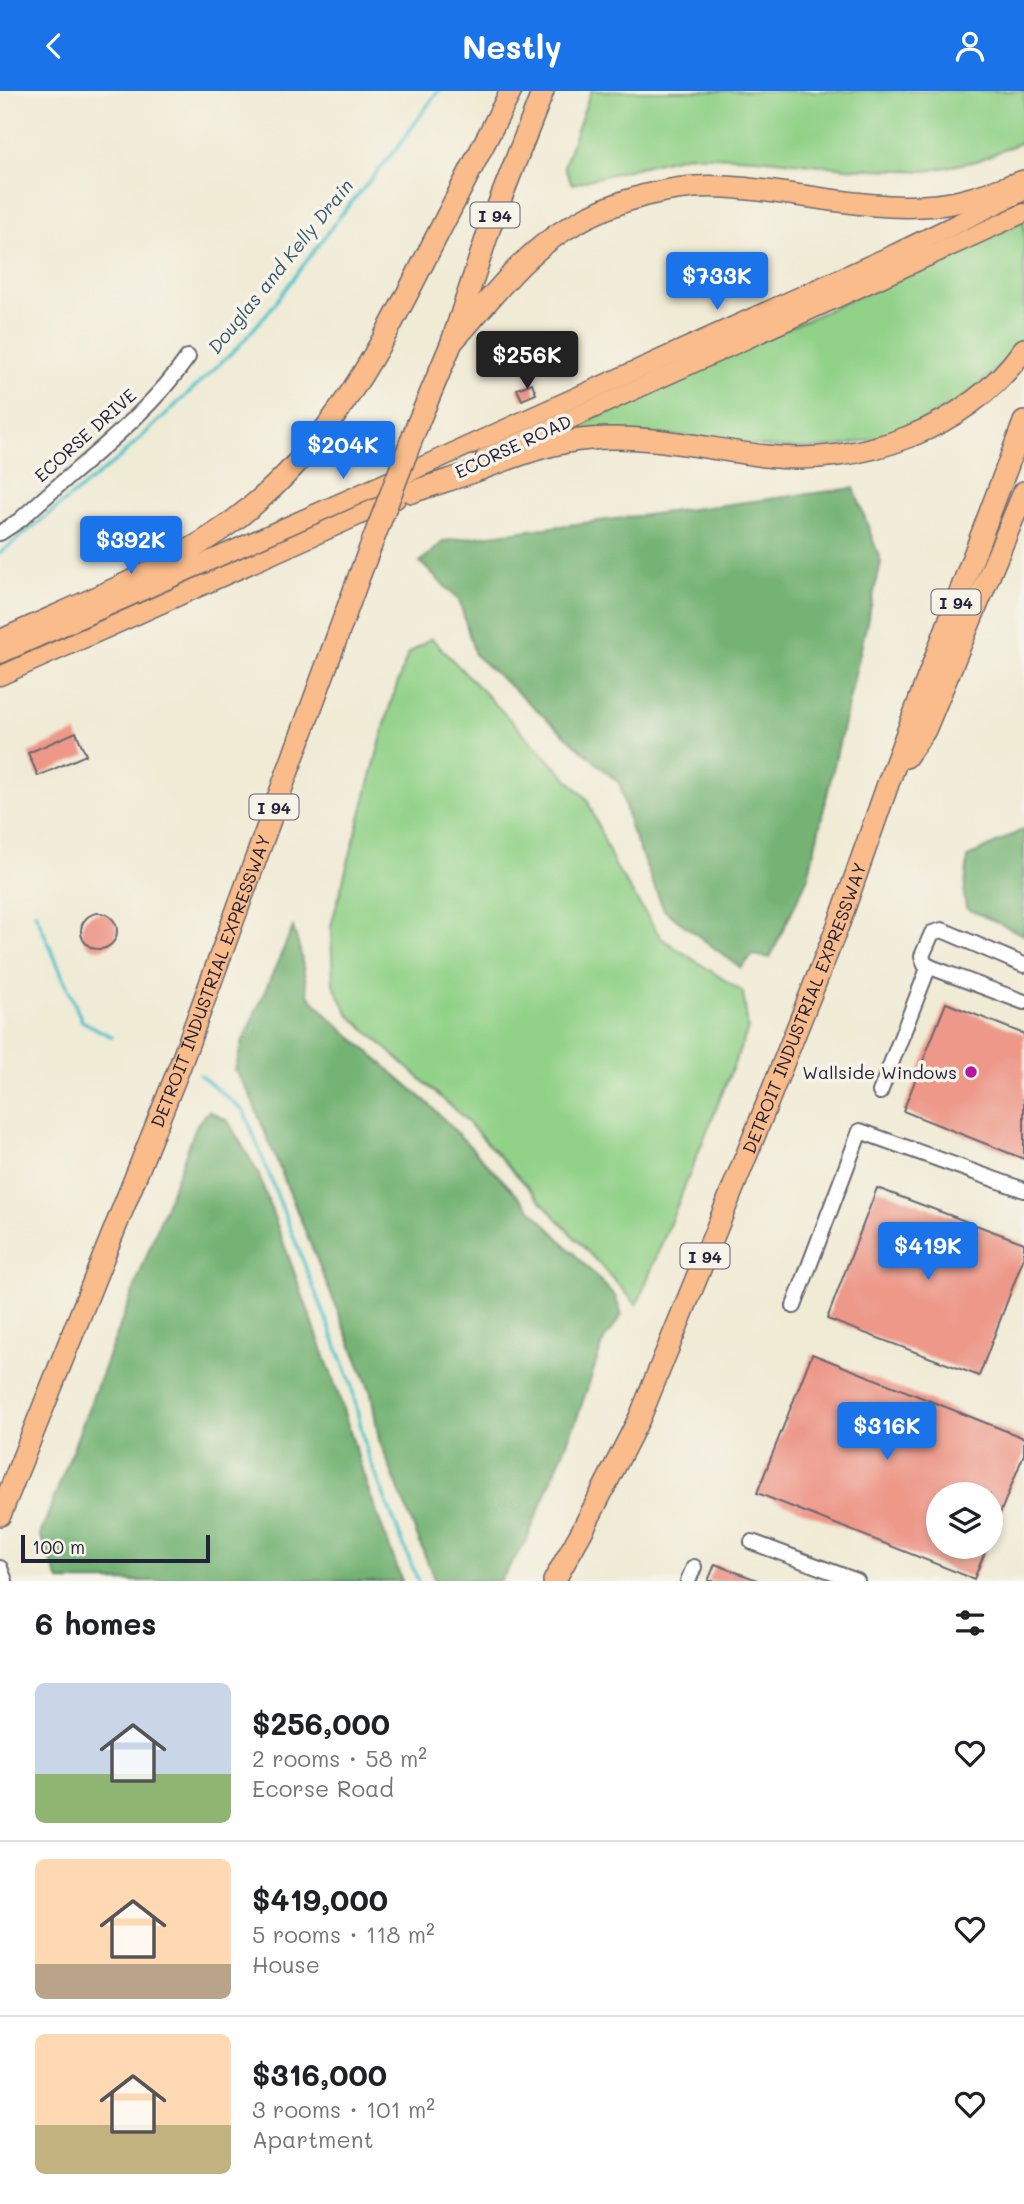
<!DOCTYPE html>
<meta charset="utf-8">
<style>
:root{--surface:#fff;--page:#f6f6f6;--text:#202124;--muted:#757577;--line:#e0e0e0;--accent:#1a73e8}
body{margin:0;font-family:Mali,sans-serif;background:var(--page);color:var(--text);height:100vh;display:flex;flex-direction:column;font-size:26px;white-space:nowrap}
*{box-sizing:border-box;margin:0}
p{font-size:23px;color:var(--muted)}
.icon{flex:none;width:38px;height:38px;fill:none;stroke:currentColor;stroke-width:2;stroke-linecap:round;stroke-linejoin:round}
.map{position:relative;height:1490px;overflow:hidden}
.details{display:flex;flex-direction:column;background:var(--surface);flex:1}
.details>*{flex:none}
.buttons{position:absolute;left:926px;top:1391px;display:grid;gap:14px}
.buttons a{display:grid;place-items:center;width:77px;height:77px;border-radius:50%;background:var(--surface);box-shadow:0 4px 10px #0003;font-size:35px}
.scale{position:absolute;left:21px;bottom:18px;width:189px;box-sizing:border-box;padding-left:7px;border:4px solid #22223b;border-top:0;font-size:19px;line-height:24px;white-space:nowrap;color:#22223b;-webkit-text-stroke:5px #f7f3e8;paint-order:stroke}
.price{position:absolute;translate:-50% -60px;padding:0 16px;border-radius:7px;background:var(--accent);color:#fff;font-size:23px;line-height:46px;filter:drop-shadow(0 2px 4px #0008)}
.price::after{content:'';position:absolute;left:50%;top:42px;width:21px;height:16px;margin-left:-10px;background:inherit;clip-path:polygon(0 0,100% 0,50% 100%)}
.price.selected{background:#222;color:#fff}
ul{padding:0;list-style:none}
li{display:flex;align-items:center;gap:21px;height:175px;padding:0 35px}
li+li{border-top:2px solid var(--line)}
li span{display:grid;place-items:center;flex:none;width:196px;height:140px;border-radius:10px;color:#555}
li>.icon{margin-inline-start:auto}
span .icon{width:84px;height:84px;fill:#fffc;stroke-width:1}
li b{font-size:30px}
h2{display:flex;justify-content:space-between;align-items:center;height:84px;padding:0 35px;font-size:30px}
header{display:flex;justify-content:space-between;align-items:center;height:91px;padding:0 35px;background:var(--accent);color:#fff;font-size:32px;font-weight:800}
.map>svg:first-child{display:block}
.green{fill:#91d188;stroke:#5a7a62;stroke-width:2}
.forest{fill:#74b374;stroke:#4b6a58;stroke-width:2}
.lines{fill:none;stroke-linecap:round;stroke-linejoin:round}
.stream{stroke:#57c4cd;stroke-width:3.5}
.building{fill:#ed9889}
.minor-casing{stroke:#6a6871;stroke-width:18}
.major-casing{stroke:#6a6871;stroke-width:21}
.highway-casing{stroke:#6a6871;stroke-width:24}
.minor{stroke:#fff;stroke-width:14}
.major{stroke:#f9bc8a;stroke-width:18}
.highway{stroke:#f9bc8a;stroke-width:21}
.highway-bridge-casing{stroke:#6a6871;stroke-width:24;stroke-linecap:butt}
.highway-bridge{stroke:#f9bc8a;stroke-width:21}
.poi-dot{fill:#b5179e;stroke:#f7f3e8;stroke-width:2.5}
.labels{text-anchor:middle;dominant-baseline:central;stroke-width:7;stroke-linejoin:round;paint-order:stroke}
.shield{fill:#f7f3e8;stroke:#62616f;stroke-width:2}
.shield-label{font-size:16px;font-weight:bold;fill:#22223b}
.street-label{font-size:18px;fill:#22223b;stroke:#f7f3e8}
.poi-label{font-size:18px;fill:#22223b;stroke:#f7f3e8;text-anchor:end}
.water-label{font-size:19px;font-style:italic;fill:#355b6e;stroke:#f7f3e8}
</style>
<header><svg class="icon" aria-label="back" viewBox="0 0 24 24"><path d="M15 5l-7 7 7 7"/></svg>Nestly<svg class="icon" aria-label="person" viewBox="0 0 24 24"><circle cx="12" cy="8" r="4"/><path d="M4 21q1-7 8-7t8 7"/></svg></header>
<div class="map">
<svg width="1024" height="1490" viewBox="0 0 1024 1490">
<rect width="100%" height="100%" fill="#f7f3e8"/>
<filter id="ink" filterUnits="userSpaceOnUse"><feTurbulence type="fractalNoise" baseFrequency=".0143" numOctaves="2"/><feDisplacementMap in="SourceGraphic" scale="14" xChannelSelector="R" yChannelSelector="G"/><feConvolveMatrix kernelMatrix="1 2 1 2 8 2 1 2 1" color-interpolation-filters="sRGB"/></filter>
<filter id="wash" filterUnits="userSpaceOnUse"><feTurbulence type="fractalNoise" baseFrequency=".00686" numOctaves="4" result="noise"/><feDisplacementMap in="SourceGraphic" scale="28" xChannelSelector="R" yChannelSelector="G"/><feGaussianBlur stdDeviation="1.57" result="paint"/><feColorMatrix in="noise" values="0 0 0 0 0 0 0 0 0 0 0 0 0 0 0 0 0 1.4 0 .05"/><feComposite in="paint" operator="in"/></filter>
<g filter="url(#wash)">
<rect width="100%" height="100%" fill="#f0ebd5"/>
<!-- green -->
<g class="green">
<polygon points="591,0 1024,0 1024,50 977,70 927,80 846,77 757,67 687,64 572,93 564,75"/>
<path d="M1024 129V245C972 320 878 361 788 357 759 356 731 350 703 347 660 343 617 343 575 340L573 336Z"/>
<polygon points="431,547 587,708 614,773 661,847 743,901 748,938 637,1214 464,1027 349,924 333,893 331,835 391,611 408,563"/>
</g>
<!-- forest -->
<g class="forest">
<polygon points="854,397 881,471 808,786 770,867 753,864 741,877 664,819 630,736 620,693 475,564 459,509 420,471 444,450"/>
<polygon points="1024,738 1024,844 966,817 964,804 968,766"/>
<polygon points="293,836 300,859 308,904 333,930 429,1013 615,1205 622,1224 604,1249 576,1330 527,1448 500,1490 435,1490 379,1349 371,1302 250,1004 235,979 242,952"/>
<polygon points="209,1020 228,1030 258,1082 337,1299 368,1398 402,1490 59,1490 40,1444 197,1033"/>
</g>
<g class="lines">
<!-- stream -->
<g class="stream">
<polyline points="0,462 118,368 239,255 269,220 340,125 398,56 438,0"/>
<polyline points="35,821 82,930 112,946"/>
<polyline points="200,984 244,1020 350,1289 367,1362 418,1490"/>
</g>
</g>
<g id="blocks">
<!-- building -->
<g class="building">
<polygon points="532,292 536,303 522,309 517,298"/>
<polygon points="76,641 86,664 38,685 28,662"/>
<circle cx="99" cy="840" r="18"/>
<polygon points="946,912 1024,943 1024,1068 903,1020"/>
<polygon points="877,1097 1024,1152 1024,1166 979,1285 827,1228"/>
<polygon points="812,1263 1024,1347 1024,1363 991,1445 990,1404 938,1404 938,1456 987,1456 974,1488 757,1402"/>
<polygon points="715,1473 757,1489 757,1490 708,1490"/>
</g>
</g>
</g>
<g filter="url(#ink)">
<use href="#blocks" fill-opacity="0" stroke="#6a6871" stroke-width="2"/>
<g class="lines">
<!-- minor casing -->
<g class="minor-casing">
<g id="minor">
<path d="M0 442 20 429C76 376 143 330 188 266"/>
<polyline points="1024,874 942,839 932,842 922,865 925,874 1024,911"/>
<polyline points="880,1001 929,875"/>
<polyline points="794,1215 860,1040 1024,1099"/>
<polyline points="752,1451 857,1490"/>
<polyline points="0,1477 5,1490"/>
<polyline points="688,1490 694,1476"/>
</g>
</g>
<!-- major casing -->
<g class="major-casing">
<g id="major">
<polyline points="485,367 1024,122"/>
<polyline points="0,563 425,374 896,162 1024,100"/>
<polyline points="0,585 396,408"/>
</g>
</g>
<!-- highway casing -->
<g class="highway-casing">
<g id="highway">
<path d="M452 251C490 210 520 165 569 136 614 109 673 92 726 96 797 100 866 121 937 114 967 111 996 99 1024 90"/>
<polyline points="418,332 452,251 492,130 543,0"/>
<path d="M412 401C432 394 453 388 473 381 511 367 549 351 590 348 649 343 707 358 765 365 860 376 968 338 1024 258"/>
<path d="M0 550C75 515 154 485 222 438 320 370 372 273 424 170 453 113 482 57 511 0"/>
<polyline points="906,666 925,639 1024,401"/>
<path id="s1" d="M0 1424 180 975 360 483"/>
<path id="s2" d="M554 1490 581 1442 640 1326 751 1053 839 832 889 690 1024 331"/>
</g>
</g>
<!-- minor -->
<use href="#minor" class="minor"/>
<!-- major -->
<use href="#major" class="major"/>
<!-- highway -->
<use href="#highway" class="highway"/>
<!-- highway-bridge casing -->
<g class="highway-bridge-casing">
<polyline id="highway-bridge" points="360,483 418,332"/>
</g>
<!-- highway-bridge -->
<use href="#highway-bridge" class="highway-bridge"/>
</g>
</g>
<!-- markers -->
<circle class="poi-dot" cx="971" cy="981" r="7"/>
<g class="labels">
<!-- shield labels -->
<g class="shield">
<rect x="470.5" y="111.5" width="49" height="25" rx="5"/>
<rect x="931.5" y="498.5" width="49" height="25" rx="5"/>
<rect x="249.5" y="703.5" width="49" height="25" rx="5"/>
<rect x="680.5" y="1152.5" width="49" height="25" rx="5"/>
</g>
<g class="shield-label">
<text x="495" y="124">I 94</text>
<text x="956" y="511">I 94</text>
<text x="274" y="716">I 94</text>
<text x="705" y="1165">I 94</text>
</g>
<!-- street labels -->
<g class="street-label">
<text transform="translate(85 344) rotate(-42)">ECORSE DRIVE</text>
<text transform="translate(513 355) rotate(-25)">ECORSE ROAD</text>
<text stroke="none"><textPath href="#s1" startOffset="574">DETROIT INDUSTRIAL EXPRESSWAY</textPath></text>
<text stroke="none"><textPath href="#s2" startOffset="626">DETROIT INDUSTRIAL EXPRESSWAY</textPath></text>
</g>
<!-- poi labels -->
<g class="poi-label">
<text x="957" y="981">Wallside Windows</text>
</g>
<!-- water labels -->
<g class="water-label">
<text transform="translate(280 175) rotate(-51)">Douglas and Kelly Drain</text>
</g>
</g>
</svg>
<div class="buttons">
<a><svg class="icon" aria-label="layers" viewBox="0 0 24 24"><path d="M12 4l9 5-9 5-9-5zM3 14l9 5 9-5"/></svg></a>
</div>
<div class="scale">100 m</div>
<b class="price" style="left:717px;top:221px">$733K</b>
<b class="price selected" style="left:527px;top:300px">$256K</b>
<b class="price" style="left:343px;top:390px">$204K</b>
<b class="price" style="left:131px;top:485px">$392K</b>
<b class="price" style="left:928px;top:1191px">$419K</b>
<b class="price" style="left:887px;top:1371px">$316K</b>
</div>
<section class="details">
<h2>6 homes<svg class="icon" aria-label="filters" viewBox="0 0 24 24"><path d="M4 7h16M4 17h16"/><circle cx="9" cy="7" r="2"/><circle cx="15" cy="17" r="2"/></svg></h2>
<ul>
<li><span style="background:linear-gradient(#c9d6e8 65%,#8fb573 0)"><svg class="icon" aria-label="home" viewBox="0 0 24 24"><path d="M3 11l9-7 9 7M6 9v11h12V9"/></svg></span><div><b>$256,000</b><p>2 rooms · 58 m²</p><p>Ecorse Road</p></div><svg class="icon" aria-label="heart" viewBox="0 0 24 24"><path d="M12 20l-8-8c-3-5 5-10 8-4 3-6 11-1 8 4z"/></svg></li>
<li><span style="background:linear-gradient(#ffd9b3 75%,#b9a48a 0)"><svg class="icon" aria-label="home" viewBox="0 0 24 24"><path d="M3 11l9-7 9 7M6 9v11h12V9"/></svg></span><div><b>$419,000</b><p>5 rooms · 118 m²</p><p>House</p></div><svg class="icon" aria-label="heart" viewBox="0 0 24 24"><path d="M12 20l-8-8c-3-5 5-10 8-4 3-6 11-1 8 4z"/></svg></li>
<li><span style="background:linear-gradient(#ffd9b3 65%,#c2b280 0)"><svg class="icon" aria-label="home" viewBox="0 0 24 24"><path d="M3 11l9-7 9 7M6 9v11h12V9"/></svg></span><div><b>$316,000</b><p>3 rooms · 101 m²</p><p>Apartment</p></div><svg class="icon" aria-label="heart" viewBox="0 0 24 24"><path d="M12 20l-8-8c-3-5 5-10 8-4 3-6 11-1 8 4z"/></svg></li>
</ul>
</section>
